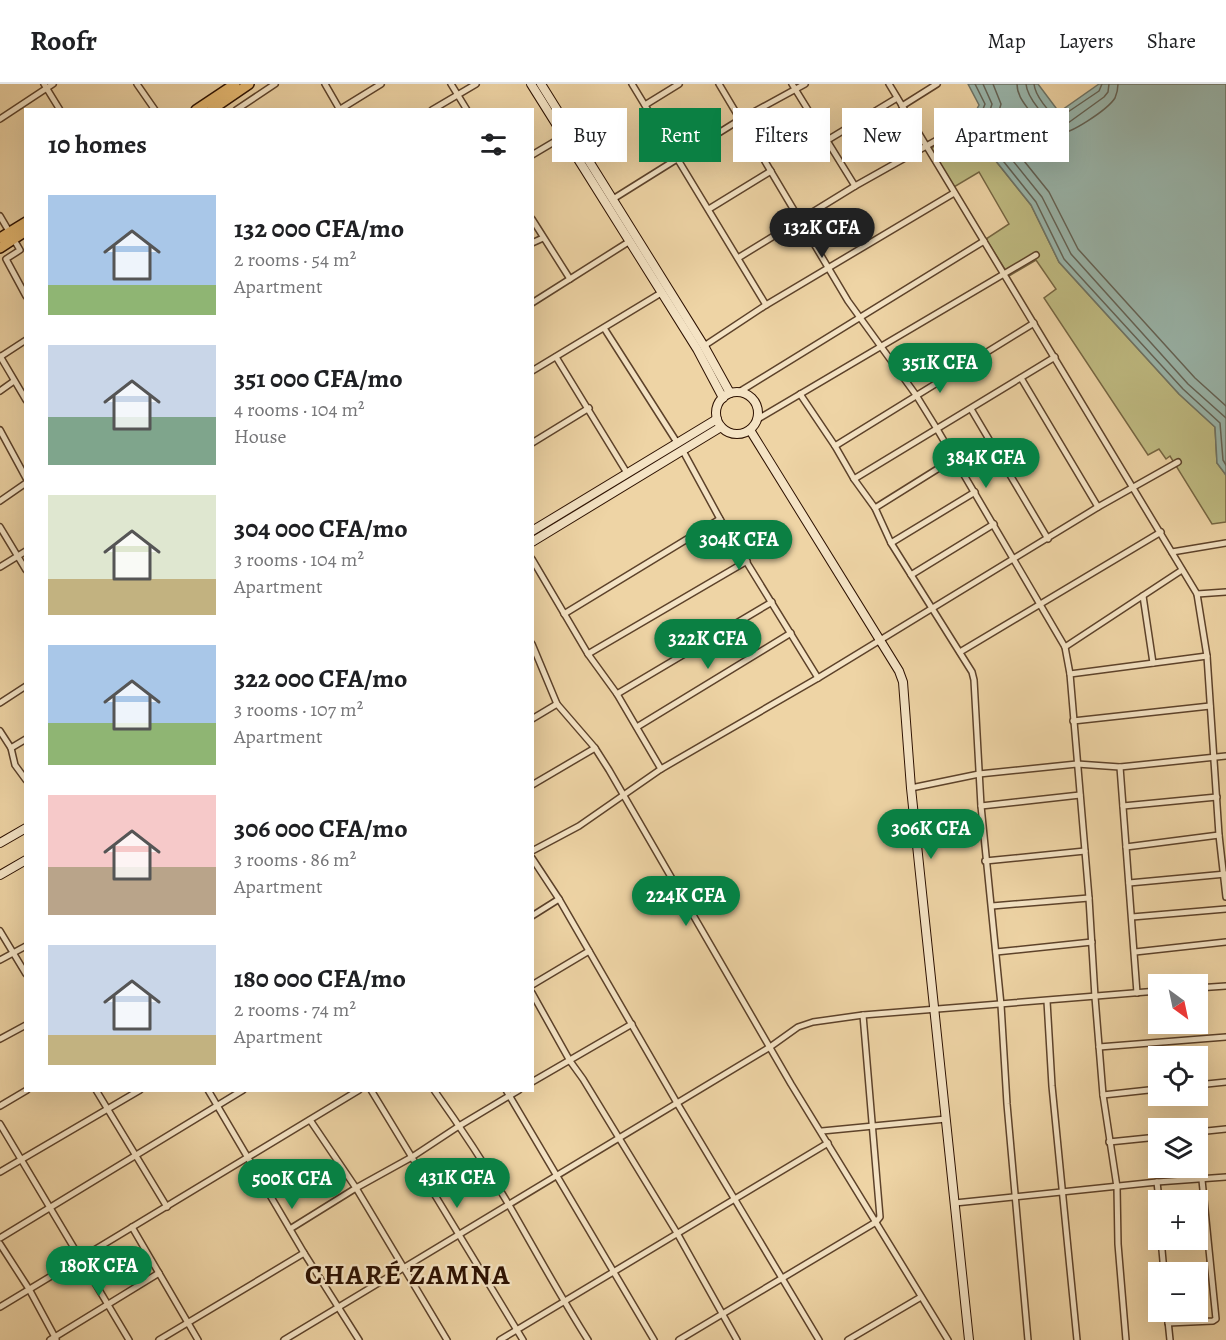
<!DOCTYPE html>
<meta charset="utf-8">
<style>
:root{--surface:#fff;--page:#f2f2f2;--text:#202124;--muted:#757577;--line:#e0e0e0;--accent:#0b8043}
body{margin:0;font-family:Alegreya,serif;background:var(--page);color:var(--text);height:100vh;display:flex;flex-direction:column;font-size:22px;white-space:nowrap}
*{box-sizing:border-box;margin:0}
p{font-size:20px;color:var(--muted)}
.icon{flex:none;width:33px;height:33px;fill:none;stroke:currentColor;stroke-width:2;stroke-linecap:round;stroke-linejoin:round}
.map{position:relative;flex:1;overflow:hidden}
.side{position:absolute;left:24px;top:24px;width:510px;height:984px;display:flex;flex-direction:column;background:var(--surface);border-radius:0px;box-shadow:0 6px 24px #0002}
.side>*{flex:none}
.guide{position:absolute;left:552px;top:24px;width:570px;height:54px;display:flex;gap:12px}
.needle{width:39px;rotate:147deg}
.controls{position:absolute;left:1148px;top:890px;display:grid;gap:12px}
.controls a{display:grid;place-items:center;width:60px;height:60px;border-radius:0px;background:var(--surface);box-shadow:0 6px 24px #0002;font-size:30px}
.price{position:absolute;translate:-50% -51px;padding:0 14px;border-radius:21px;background:var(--accent);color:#fff;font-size:20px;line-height:39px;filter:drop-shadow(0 2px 3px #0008)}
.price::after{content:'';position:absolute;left:50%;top:36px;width:18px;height:14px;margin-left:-9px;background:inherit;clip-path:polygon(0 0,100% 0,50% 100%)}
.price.selected{background:#222;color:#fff}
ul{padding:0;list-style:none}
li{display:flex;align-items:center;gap:18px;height:150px;padding:0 24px}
li span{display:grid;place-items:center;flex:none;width:168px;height:120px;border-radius:0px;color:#555}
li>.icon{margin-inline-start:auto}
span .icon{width:72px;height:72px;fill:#fffc;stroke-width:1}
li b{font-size:26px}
h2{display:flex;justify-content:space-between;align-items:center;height:72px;padding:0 24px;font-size:26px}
.chip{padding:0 21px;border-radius:0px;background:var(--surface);box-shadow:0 6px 24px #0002;font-size:21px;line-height:54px}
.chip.selected{background:var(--accent);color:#fff}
header{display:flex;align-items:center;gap:36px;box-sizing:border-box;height:84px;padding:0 30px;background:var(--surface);border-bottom:2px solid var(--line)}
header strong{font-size:28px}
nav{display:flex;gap:33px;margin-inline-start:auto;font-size:21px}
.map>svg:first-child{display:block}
.green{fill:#bfbb82;stroke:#766642;stroke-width:1.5}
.water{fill:#9ab7ad;stroke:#6e7568;stroke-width:1.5}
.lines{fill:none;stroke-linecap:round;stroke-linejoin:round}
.shore{stroke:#646457;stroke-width:1.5}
.street-casing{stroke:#5d422a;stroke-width:8}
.secondary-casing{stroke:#2d1101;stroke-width:10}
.highway-casing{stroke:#2d1101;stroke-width:12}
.street{stroke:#f4e3c4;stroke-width:5}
.secondary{stroke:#f4e3c4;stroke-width:8}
.highway{stroke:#e7ba72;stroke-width:9}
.labels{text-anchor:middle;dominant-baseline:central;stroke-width:4.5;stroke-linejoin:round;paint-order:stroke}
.district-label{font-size:28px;font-weight:bold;letter-spacing:1.5px;fill:#2d1101;stroke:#f4e3c4}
</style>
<header>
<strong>Roofr</strong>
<nav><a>Map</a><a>Layers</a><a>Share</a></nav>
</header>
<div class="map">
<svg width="1226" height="1256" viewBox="0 0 1226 1256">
<rect width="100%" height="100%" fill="#eed4a5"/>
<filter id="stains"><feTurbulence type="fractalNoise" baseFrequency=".00333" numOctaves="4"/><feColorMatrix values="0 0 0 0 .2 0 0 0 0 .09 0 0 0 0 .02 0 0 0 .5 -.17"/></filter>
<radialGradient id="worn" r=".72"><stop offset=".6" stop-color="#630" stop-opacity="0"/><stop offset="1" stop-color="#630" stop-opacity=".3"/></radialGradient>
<!-- green -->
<polygon class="green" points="968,42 1031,121 1059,178 1179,310 1215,343 1217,379 1226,391 1226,438 1212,440 1170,372 1166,375 1159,365 1148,371 1044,214 1056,205 1036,176 1009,192 986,155 1009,140 979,88 954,103 931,64"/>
<!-- water -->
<polygon class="water" points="968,0 1038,0 1059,28 1099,0 1226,0 1226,391 1217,379 1215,343 1179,310 1059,178 1031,121 968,42 979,21"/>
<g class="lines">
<!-- shore -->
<g class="shore">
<polyline points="975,0 985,20 976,43 1036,118 1064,175 1183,305 1220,339 1223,376 1226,381"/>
<polyline points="983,0 992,20 985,42 1042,113 1071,170 1188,300 1226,334"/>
<polyline points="993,0 1001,20 995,41 1049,108 1078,165 1195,294 1226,322"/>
<path d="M1017 0C1017 12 1025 20 1031 29 1038 38 1044 48 1056 50 1069 52 1108 25 1115 14 1117 9 1118 5 1118 0"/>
<path d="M1026 0C1027 13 1047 39 1059 41L1068 39 1104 13 1108 8 1109 0"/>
<path d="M1034 0C1035 11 1049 30 1059 34L1099 7 1102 0"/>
</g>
<!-- street casing -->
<g class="street-casing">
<g id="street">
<polyline points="44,0 60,26"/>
<polyline points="137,0 155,26"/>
<polyline points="325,0 340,26"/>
<polyline points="451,0 467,26"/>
<polyline points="632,0 766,221"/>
<polyline points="719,0 848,217 916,311 937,345 1065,563 1070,590 1089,814 1095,913 1103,1011 1117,1103 1118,1160 1126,1256"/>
<polyline points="792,0 855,102"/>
<polyline points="889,0 1197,510 1207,572 1219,751 1226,813"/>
<polyline points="645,21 679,0"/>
<polyline points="902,22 937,0"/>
<polyline points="236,26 275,0"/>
<polyline points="339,26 381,0"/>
<polyline points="432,26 476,0"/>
<polyline points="0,35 53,0"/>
<polyline points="826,57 897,14"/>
<polyline points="532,71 564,52"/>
<polyline points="613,115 741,35 805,0"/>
<polyline points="709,125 771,87"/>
<polyline points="0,132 20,166 6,175 26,212"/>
<polyline points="532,135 570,195"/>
<polyline points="532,159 543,154"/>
<polyline points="738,174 855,102 962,42"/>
<polyline points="532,219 630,157"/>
<polyline points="604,244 678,360"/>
<polyline points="704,262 766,221 954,109"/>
<polyline points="0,272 26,316"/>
<polyline points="0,273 26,256"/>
<polyline points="556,273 627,389"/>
<polyline points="532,287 661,209"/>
<polyline points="1021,294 1098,423"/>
<polyline points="0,307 14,297"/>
<polyline points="739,308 984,157"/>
<polyline points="800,310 835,362 854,395 875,424 891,459 972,588 974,596 981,722 1001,921 1007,1020 1028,1256"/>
<polyline points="971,325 1048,455"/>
<polyline points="758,335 1036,171"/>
<polyline points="0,346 26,394"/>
<polyline points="532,359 589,324"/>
<polyline points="835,362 1034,239"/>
<polyline points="683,367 720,435 818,594"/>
<polyline points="854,395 1055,273"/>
<polyline points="0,417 26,399"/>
<polyline points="875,424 955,374"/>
<polyline points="0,443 26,486"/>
<polyline points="891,459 975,408"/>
<polyline points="1172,468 1226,459"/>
<polyline points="532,475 588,570 617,610 661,685"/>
<polyline points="0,483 26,467"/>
<polyline points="911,491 994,440"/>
<polyline points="1197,510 1226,508"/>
<polyline points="1143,512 1153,579"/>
<polyline points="564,530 720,435"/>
<polyline points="532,560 557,620 595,664 609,686 791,1000 948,1256"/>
<polyline points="1065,563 1182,486"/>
<polyline points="960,568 1161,448"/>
<polyline points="588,570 747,477"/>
<polyline points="1070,590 1207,572"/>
<polyline points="617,610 772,518"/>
<polyline points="0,619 26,602"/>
<polyline points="532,635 557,620"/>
<polyline points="1073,637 1210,622"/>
<polyline points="637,643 791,549"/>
<polyline points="0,647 11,664 15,681 26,696"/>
<polyline points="11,664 26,655"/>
<polyline points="1120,683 1137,909"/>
<polyline points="532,701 595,664"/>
<polyline points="911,704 979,690 1077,680 1120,683 1226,672"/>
<polyline points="981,722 1080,711"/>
<polyline points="1123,722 1217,713"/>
<polyline points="1126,763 1219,751"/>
<polyline points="532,767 579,742 661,685 818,594 1098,423 1178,378"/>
<polyline points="532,774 559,815 677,1019 819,1256"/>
<polyline points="985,777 1085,767"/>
<polyline points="1129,799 1226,790"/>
<polyline points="992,822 1089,814"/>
<polyline points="532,832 559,815"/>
<polyline points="1132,833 1226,825"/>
<polyline points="0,847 26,890"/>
<polyline points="996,868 1092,858"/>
<polyline points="1135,868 1226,858"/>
<polyline points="0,876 26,862"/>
<polyline points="532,901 589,867"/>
<polyline points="1197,904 1226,902"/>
<polyline points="532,909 570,977 583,995 677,1149 737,1256"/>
<polyline points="1047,917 1052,1002 1077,1256"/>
<polyline points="0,955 26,941"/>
<polyline points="1099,963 1226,953"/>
<polyline points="532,998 632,940"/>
<polyline points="1197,1001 1226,998"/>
<polyline points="96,1006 167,1123"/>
<polyline points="208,1006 304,1169 359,1256"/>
<polyline points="371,1006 523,1256"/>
<path d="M434 1006C461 1044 486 1082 509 1121 535 1166 560 1212 588 1256"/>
<polyline points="506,1006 654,1256"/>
<polyline points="1103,1011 1158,1005"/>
<polyline points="0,1022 27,1006"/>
<polyline points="310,1036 356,1104 447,1256"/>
<polyline points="0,1040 129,1256"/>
<polyline points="822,1047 946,1035"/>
<polyline points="1197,1048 1226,1045"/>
<polyline points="1109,1058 1158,1053"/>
<polyline points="0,1088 140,1006"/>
<polyline points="1157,1098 1159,1116"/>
<polyline points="955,1119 1157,1098 1226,1093"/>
<polyline points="132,1143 198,1256"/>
<polyline points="290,1145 356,1104 412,1073 459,1042 519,1006"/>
<polyline points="0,1154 243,1006"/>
<polyline points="1161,1155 1164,1188"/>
<polyline points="0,1160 29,1205 56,1255"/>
<polyline points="0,1223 359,1006"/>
<polyline points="1167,1227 1170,1256"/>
<polyline points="1168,1239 1213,1237 1216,1235 1202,1096"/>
<polyline points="50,1256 159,1189"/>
<polyline points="159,1256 304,1169"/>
<polyline points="284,1256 770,963 798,943 813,938 863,931 1158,907"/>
<polyline points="500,1256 828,1059"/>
<polyline points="679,1256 876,1138 880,1133 863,931"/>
<polyline points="848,1256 921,1213"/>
</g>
</g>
<!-- secondary casing -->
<g class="secondary-casing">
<g id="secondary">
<polyline points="531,0 697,265 723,314"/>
<polyline points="541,0 704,262 730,309"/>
<circle cx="737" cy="329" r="21"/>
<polyline points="750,346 899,587 903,598 911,704 969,1256"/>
<polyline points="532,447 717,335"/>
<polyline points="532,458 721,343"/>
<polyline points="0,759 26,744"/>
<polyline points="0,791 26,776"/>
</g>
</g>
<!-- highway casing -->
<g class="highway-casing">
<g id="highway">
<polyline points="196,26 235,0"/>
<polyline points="211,26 249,0"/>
<polyline points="0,154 26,138"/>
<polyline points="0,164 26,147"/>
</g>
</g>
<!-- street -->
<use href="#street" class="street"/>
<!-- secondary -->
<use href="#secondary" class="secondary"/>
<!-- highway -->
<use href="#highway" class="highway"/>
</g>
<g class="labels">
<!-- district labels -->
<g class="district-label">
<text x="408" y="1191">CHARÉ ZAMNA</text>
</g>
</g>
<rect width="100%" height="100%" filter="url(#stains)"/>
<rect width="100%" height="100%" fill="url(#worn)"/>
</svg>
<div class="controls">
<a><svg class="needle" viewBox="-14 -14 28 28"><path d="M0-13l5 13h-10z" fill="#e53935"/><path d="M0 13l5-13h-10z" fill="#757577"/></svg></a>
<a><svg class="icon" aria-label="locate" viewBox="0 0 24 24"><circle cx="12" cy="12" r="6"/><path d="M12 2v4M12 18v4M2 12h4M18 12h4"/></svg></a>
<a><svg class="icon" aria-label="layers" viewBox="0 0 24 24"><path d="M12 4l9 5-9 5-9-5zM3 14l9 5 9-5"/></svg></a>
<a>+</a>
<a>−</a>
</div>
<b class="price selected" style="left:822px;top:175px">132K CFA</b>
<b class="price" style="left:940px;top:310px">351K CFA</b>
<b class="price" style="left:986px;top:405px">384K CFA</b>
<b class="price" style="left:739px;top:487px">304K CFA</b>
<b class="price" style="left:708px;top:586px">322K CFA</b>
<b class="price" style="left:931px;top:776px">306K CFA</b>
<b class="price" style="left:686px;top:843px">224K CFA</b>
<b class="price" style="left:457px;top:1125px">431K CFA</b>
<b class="price" style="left:292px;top:1126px">500K CFA</b>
<b class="price" style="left:99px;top:1213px">180K CFA</b>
<div class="guide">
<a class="chip">Buy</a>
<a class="chip selected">Rent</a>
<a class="chip">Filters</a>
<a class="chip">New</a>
<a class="chip">Apartment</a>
</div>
<section class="side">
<h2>10 homes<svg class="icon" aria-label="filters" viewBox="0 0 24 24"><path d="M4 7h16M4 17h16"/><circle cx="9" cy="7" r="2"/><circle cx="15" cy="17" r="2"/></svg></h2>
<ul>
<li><span style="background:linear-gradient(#a9c7e8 75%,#8fb573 0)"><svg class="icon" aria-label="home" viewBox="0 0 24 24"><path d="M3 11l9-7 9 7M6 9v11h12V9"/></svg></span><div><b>132 000 CFA/mo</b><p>2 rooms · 54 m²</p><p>Apartment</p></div></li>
<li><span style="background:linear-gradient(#c9d6e8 60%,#7fa58c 0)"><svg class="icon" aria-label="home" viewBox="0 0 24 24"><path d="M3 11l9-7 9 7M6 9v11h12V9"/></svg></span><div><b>351 000 CFA/mo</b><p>4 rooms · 104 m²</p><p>House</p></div></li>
<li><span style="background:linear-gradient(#dfe7d0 70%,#c2b280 0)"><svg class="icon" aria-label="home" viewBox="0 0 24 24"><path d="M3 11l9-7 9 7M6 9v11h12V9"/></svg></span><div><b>304 000 CFA/mo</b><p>3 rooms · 104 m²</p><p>Apartment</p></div></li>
<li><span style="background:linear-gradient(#a9c7e8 65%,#8fb573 0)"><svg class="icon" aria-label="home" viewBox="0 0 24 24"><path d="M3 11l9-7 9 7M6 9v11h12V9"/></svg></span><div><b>322 000 CFA/mo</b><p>3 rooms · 107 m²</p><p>Apartment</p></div></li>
<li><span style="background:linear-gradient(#f6c9c9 60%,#b9a48a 0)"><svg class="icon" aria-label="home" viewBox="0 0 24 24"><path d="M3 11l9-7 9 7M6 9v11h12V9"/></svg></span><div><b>306 000 CFA/mo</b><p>3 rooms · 86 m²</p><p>Apartment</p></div></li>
<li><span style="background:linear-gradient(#c9d6e8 75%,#c2b280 0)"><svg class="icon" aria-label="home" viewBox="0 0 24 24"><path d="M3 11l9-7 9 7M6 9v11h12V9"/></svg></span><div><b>180 000 CFA/mo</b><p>2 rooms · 74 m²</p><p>Apartment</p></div></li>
</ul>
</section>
</div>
